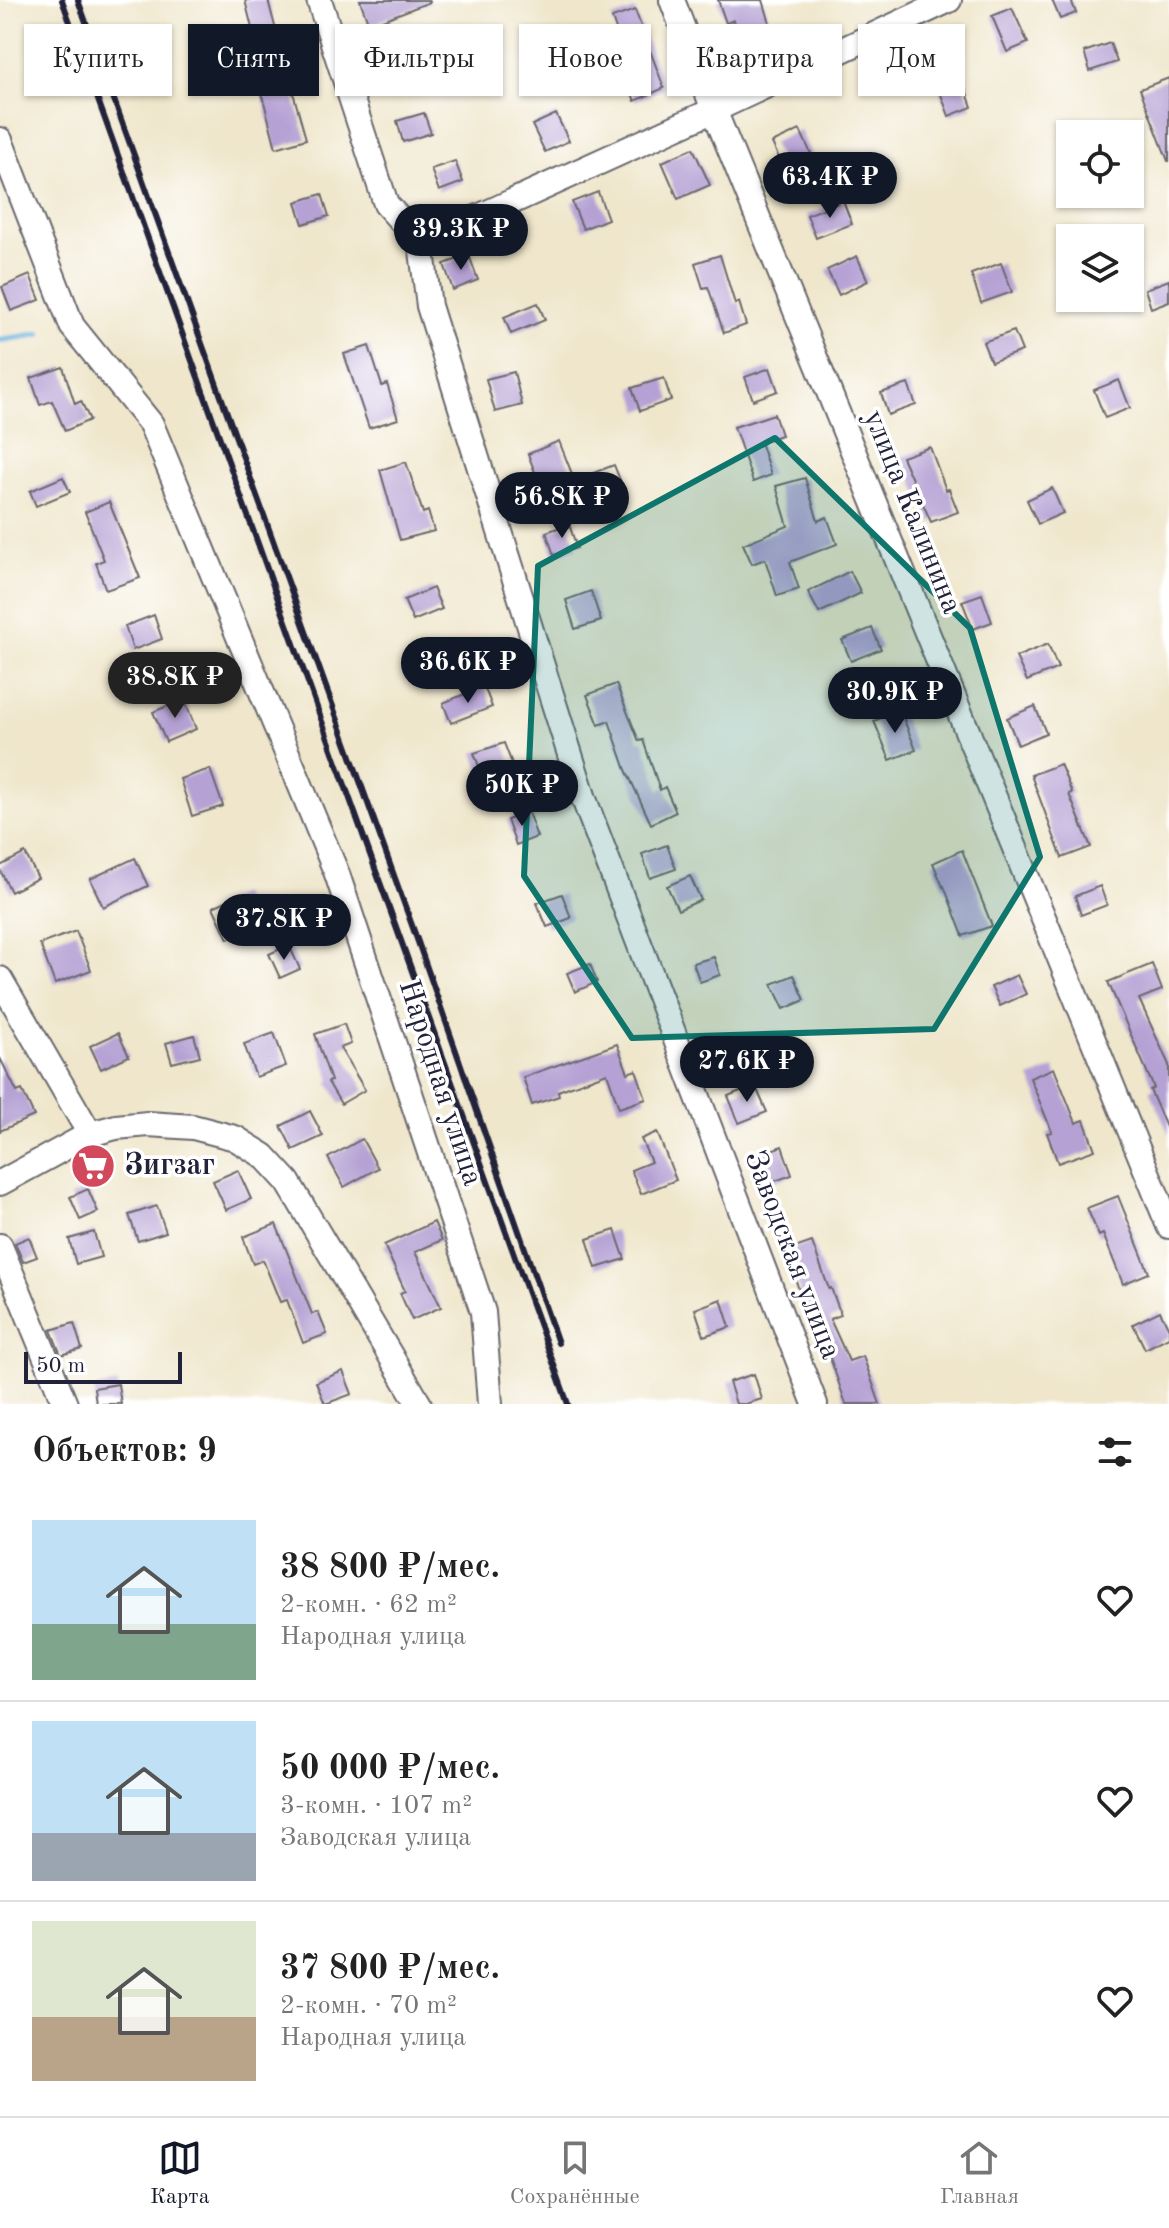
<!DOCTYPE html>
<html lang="ru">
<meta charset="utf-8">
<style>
:root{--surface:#fff;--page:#f2f2f2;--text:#222;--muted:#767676;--line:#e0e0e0;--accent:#111827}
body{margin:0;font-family:"Old Standard TT",serif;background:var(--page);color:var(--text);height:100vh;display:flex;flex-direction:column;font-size:30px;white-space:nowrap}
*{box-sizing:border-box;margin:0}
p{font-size:26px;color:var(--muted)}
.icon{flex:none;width:44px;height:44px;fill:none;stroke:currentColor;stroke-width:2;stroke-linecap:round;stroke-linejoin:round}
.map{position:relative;height:1404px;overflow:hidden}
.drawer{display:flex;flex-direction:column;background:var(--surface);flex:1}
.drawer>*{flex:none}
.top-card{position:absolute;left:24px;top:24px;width:1122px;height:72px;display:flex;gap:16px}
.fabs{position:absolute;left:1056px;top:120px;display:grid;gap:16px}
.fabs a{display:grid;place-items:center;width:88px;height:88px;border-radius:0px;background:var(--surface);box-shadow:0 2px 6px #0004;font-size:40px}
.scale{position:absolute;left:24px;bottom:20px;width:158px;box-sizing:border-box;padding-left:8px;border:4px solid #22223b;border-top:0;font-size:22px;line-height:28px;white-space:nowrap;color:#22223b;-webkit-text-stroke:6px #fff;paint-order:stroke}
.price{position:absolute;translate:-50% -68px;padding:0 18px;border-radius:28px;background:var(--accent);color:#fff;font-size:26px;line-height:52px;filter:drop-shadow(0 2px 4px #0008)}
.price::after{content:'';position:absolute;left:50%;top:48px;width:24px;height:18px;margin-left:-12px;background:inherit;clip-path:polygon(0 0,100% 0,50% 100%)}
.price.on{background:#222;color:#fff}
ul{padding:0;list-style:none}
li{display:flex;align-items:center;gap:24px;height:200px;padding:0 32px}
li+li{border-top:2px solid var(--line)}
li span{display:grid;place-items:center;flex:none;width:224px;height:160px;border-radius:0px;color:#555}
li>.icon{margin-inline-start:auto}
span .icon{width:96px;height:96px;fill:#fffc;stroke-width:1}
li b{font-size:34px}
h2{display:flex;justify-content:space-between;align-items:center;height:96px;padding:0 32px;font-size:34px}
.chip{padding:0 28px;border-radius:0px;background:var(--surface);box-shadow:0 2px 6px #0004;font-size:28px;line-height:72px}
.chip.on{background:var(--accent);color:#fff}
.tabs{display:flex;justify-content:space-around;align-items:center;height:112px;border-top:2px solid var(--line);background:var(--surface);font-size:22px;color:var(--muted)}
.tabs a{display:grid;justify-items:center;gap:4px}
.tabs .on{color:var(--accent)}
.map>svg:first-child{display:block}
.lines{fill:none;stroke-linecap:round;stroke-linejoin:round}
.stream{stroke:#66aedd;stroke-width:6}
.building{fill:#b5a1d4}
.minor-casing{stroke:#6a676d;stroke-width:28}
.minor{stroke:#fff;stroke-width:24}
.rail{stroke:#22223b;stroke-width:6}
.marked{fill:#0f766e;fill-opacity:0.2;stroke:#0f766e;stroke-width:6;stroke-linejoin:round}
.labels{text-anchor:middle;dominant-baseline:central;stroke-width:7;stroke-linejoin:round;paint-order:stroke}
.street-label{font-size:30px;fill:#22223b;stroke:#fff}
.poi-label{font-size:30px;font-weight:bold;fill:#22223b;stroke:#fff;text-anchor:start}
</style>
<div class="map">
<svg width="1169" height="1404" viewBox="0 0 1169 1404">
<rect width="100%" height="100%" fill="#fff"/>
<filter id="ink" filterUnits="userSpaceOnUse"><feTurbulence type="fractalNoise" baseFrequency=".0125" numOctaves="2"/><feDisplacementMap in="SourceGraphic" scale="16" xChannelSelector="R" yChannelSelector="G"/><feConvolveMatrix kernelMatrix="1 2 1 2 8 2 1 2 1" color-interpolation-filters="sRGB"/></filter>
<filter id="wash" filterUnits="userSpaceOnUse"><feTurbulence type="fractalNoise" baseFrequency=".006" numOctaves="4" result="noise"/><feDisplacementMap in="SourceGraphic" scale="32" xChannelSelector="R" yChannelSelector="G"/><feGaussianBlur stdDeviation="1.8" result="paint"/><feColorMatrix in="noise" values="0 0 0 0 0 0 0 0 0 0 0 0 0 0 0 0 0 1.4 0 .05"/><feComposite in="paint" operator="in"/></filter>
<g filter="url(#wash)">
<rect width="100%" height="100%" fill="#efe6cb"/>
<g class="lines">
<!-- stream -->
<polyline class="stream" points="0,340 40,334"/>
</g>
<g id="blocks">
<!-- building -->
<g class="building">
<polygon points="245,0 268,0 277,34 255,40"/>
<polygon points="360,0 429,0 430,2 369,25"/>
<polygon points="718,0 763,0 780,56 748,66 734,20 726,23"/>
<polygon points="1052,0 1071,0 1076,13 1060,19"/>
<polygon points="1012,8 1028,43 1007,52 992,16"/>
<polygon points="635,10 664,88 635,101 623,73 630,70 612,18"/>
<polygon points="1110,43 1117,62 1090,71 1084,52"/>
<polygon points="914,47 926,75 899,86 887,58"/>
<polygon points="415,49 423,72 389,82 382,60"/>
<polygon points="287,71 306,139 276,148 258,79"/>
<polygon points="960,73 972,107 949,116 936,81"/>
<polygon points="1169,78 1169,161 1168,161 1140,89"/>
<polygon points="424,113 431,133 403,142 397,121"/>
<polygon points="556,114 569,141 545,152 532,125"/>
<polygon points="800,130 814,160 786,173 772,143"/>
<polygon points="693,148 710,185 678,199 662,162"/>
<polygon points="455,161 463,182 439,191 431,169"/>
<polygon points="598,192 608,219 583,229 572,202"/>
<polygon points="322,194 329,216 303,224 296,202"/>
<polygon points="843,201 852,224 816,238 807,215"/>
<polygon points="469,255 478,280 453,290 444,264"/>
<polygon points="720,255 735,304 739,302 746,325 724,333 708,287 703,288 695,263"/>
<polygon points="857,256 868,281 839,295 827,270"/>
<polygon points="1001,263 1012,292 981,303 971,274"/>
<polygon points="30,275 40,300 11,311 2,287"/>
<polygon points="1169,280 1169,301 1151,308 1145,289"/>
<polygon points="538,303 545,320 511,334 504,317"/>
<polygon points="1014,331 1022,351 991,362 983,342"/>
<polygon points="369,346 382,386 387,384 398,419 369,428 344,354"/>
<polygon points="63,367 75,404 81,401 90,420 65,431 52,401 40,405 31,378"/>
<polygon points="770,368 778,391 753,400 745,377"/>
<polygon points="514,372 522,405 495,412 486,379"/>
<polygon points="664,378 671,400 640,411 632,388"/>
<polygon points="1119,380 1130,408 1105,418 1094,390"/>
<polygon points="908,384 916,405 888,415 881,393"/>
<polygon points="774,414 781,435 760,442 771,475 753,482 734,427"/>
<polygon points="559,441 574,479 559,485 555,474 538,480 528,454"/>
<polygon points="930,447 946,490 949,489 958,512 931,522 902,457"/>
<polygon points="406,462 423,513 428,511 434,531 400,540 380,470"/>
<polygon points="614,465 622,485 601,492 593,473"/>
<polygon points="63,477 70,492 36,506 30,491"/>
<polygon points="805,478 818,521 827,517 837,544 790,562 799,589 777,596 765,559 752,564 743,544 788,526 776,486"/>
<polygon points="1052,488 1063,513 1038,524 1027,500"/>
<polygon points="109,502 140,578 106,590 96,563 104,560 85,512"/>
<polygon points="569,524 577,548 554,555 546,532"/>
<polygon points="850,571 861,593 819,613 808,592"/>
<polygon points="433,588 442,609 413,621 404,600"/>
<polygon points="591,591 601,621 575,629 566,600"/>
<polygon points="982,594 992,622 973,629 962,601"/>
<polygon points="154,615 162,639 133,650 125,626"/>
<polygon points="872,628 881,649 851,661 842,640"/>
<polygon points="1048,644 1058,668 1027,681 1016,657"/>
<polygon points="616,684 639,741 643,740 660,790 665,787 676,812 651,824 626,770 609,721 599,725 587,695"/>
<polygon points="484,686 492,707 451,723 443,703"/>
<polygon points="184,699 196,729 166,742 153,712"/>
<polygon points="1035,706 1046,733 1018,745 1007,718"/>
<polygon points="900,710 916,750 890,760 874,721"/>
<polygon points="504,743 516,774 486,785 474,753"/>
<polygon points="1060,764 1072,793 1069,794 1091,847 1062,858 1031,775"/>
<polygon points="210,769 223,806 192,816 180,779"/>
<polygon points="528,812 537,837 516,845 507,820"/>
<polygon points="667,845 676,869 650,878 642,854"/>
<polygon points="962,850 992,926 963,936 944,886 943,887 933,863"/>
<polygon points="25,853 38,878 11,892 0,870 0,866"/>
<polygon points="135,858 148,886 103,907 90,879"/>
<polygon points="690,876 701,900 678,910 667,886"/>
<polygon points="1100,886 1107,905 1081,915 1075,896"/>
<polygon points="241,894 256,926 228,939 213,907"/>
<polygon points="562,894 571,918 547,927 537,903"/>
<polygon points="76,931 91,970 55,984 40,944"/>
<polygon points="289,945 300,969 280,978 269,954"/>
<polygon points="714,957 720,975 700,982 693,963"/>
<polygon points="590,964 597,982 575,992 567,973"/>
<polygon points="1152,964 1162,990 1139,999 1169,1065 1169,1134 1150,1090 1154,1088 1108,982"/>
<polygon points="794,975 805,1000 784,1009 772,984"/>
<polygon points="1017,975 1026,994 1000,1006 991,987"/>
<polygon points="344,1024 351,1044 340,1048 365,1090 341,1104 328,1082 331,1081 315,1034"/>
<polygon points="118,1033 129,1056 101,1069 90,1046"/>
<polygon points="274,1033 286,1066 256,1077 244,1044"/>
<polygon points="194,1035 200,1056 172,1063 166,1043"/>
<polygon points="617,1044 628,1073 636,1070 646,1099 619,1108 607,1073 558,1091 559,1096 532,1105 523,1077"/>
<polygon points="0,1058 17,1092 22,1090 34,1116 0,1131"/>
<polygon points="1054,1068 1076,1123 1084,1120 1095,1150 1058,1163 1047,1133 1052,1132 1030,1078"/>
<polygon points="755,1085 767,1112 739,1123 728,1096"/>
<polygon points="310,1111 323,1136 293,1150 281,1126"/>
<polygon points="657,1132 676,1180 641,1194 631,1170 651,1162 641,1139"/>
<polygon points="362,1139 378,1168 344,1187 328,1158"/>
<polygon points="782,1146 792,1175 761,1186 750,1158"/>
<polygon points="238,1170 251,1199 226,1210 213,1181"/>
<polygon points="88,1189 98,1212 80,1220 70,1197"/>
<polygon points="1118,1196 1149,1273 1123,1284 1103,1234 1099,1236 1087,1208"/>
<polygon points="157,1206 166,1232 138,1241 129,1215"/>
<polygon points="434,1222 442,1240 415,1252 441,1307 412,1320 400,1293 405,1291 384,1245"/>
<polygon points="276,1224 312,1314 318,1312 327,1334 303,1343 287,1300 280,1302 263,1260 253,1264 243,1237"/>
<polygon points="615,1230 625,1259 596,1268 587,1239"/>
<polygon points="94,1232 101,1257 76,1264 69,1239"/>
<polygon points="29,1237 37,1257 23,1262 15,1243"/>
<polygon points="812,1242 829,1289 831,1288 841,1315 830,1319 849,1361 863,1356 880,1404 846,1404 827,1349 822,1351 811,1326 786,1251"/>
<polygon points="721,1299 730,1327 704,1336 695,1309"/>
<polygon points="1160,1311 1169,1329 1169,1337 1145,1349 1133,1324"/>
<polygon points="74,1323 82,1349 61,1355 51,1330"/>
<polygon points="343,1371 352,1394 325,1404 316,1382"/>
<polygon points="754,1374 762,1399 745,1404 736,1404 729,1382"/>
<polygon points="118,1384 121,1404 96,1404 94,1388"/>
</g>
</g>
</g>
<g filter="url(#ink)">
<use href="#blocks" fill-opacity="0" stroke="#6a676d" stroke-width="2"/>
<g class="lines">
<!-- minor casing -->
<g class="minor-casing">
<g id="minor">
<polyline points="319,0 386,204 421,243 429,306 584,799 815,1404"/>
<polyline points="672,0 714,110 1169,1226"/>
<polyline points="0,140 72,326 151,424 337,874 483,1312 490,1404"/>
<polyline points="421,243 714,110 949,0"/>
<polyline points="0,979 90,1134"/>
<polyline points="0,1183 90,1134 116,1127 148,1124 193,1127 235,1138 264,1156 288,1182 419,1404"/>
<polyline points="0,1246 65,1404"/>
</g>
</g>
<!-- minor -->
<use href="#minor" class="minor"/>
<!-- rail -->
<g class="rail">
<polyline points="62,0 568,1404"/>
<polyline points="78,0 418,942 558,1343"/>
</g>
</g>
</g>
<!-- marked area -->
<path class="marked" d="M775 438 970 628 1040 857 934 1029 632 1038 524 876 538 566Z"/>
<!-- icons -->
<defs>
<g id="supermarket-disc" transform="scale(2.3)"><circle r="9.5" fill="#d1495b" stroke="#fff"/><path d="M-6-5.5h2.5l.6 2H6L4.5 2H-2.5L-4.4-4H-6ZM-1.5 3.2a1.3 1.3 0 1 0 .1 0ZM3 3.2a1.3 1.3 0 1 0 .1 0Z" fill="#fff"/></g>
</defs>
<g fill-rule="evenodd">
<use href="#supermarket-disc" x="93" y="1166"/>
</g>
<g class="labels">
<!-- street labels -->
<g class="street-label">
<text transform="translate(912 512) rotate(68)">улица Калинина</text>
<text transform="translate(440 1083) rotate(72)">Народная улица</text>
<text transform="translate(792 1255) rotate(69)">Заводская улица</text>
</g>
<!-- poi labels -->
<g class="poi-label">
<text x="124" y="1166">Зигзаг</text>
</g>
</g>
</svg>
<div class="fabs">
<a><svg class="icon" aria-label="locate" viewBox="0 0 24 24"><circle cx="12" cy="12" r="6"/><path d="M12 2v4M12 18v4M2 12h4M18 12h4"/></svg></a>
<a><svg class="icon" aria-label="layers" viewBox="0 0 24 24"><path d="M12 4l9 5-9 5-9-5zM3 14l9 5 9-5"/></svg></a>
</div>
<div class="scale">50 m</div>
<b class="price" style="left:830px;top:220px">63.4K ₽</b>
<b class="price" style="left:461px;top:272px">39.3K ₽</b>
<b class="price" style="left:562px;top:540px">56.8K ₽</b>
<b class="price" style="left:468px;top:705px">36.6K ₽</b>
<b class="price on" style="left:175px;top:720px">38.8K ₽</b>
<b class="price" style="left:895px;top:735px">30.9K ₽</b>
<b class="price" style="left:522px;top:828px">50K ₽</b>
<b class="price" style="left:284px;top:962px">37.8K ₽</b>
<b class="price" style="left:747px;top:1104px">27.6K ₽</b>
<div class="top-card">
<a class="chip">Купить</a>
<a class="chip on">Снять</a>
<a class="chip">Фильтры</a>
<a class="chip">Новое</a>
<a class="chip">Квартира</a>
<a class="chip">Дом</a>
</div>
</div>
<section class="drawer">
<h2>Объектов: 9<svg class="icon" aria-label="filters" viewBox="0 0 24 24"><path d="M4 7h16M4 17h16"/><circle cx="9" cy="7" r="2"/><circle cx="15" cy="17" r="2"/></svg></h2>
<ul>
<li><span style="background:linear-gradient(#bfe0f5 65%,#7fa58c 0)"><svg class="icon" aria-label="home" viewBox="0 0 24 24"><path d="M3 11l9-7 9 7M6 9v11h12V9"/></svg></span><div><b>38 800 ₽/мес.</b><p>2-комн. · 62 m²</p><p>Народная улица</p></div><svg class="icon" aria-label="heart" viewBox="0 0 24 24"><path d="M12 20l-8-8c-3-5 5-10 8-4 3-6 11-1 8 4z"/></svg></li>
<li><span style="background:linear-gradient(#bfe0f5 70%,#9aa5b1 0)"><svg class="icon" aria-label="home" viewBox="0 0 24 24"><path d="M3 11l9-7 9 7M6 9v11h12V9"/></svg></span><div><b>50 000 ₽/мес.</b><p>3-комн. · 107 m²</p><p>Заводская улица</p></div><svg class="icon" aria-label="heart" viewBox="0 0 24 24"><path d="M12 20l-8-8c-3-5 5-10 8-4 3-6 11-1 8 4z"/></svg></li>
<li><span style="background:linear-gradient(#dfe7d0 60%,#b9a48a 0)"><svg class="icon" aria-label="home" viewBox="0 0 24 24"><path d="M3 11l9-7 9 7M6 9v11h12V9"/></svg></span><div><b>37 800 ₽/мес.</b><p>2-комн. · 70 m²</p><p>Народная улица</p></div><svg class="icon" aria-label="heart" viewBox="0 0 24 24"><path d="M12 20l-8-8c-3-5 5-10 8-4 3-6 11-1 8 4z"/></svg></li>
</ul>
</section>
<nav class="tabs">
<a class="on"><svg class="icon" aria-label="map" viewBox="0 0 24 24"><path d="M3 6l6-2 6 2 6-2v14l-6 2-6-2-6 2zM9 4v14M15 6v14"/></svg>Карта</a>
<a><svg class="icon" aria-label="saved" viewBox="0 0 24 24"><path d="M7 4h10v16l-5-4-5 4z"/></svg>Сохранённые</a>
<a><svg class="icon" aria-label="home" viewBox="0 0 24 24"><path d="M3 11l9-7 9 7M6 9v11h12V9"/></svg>Главная</a>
</nav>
